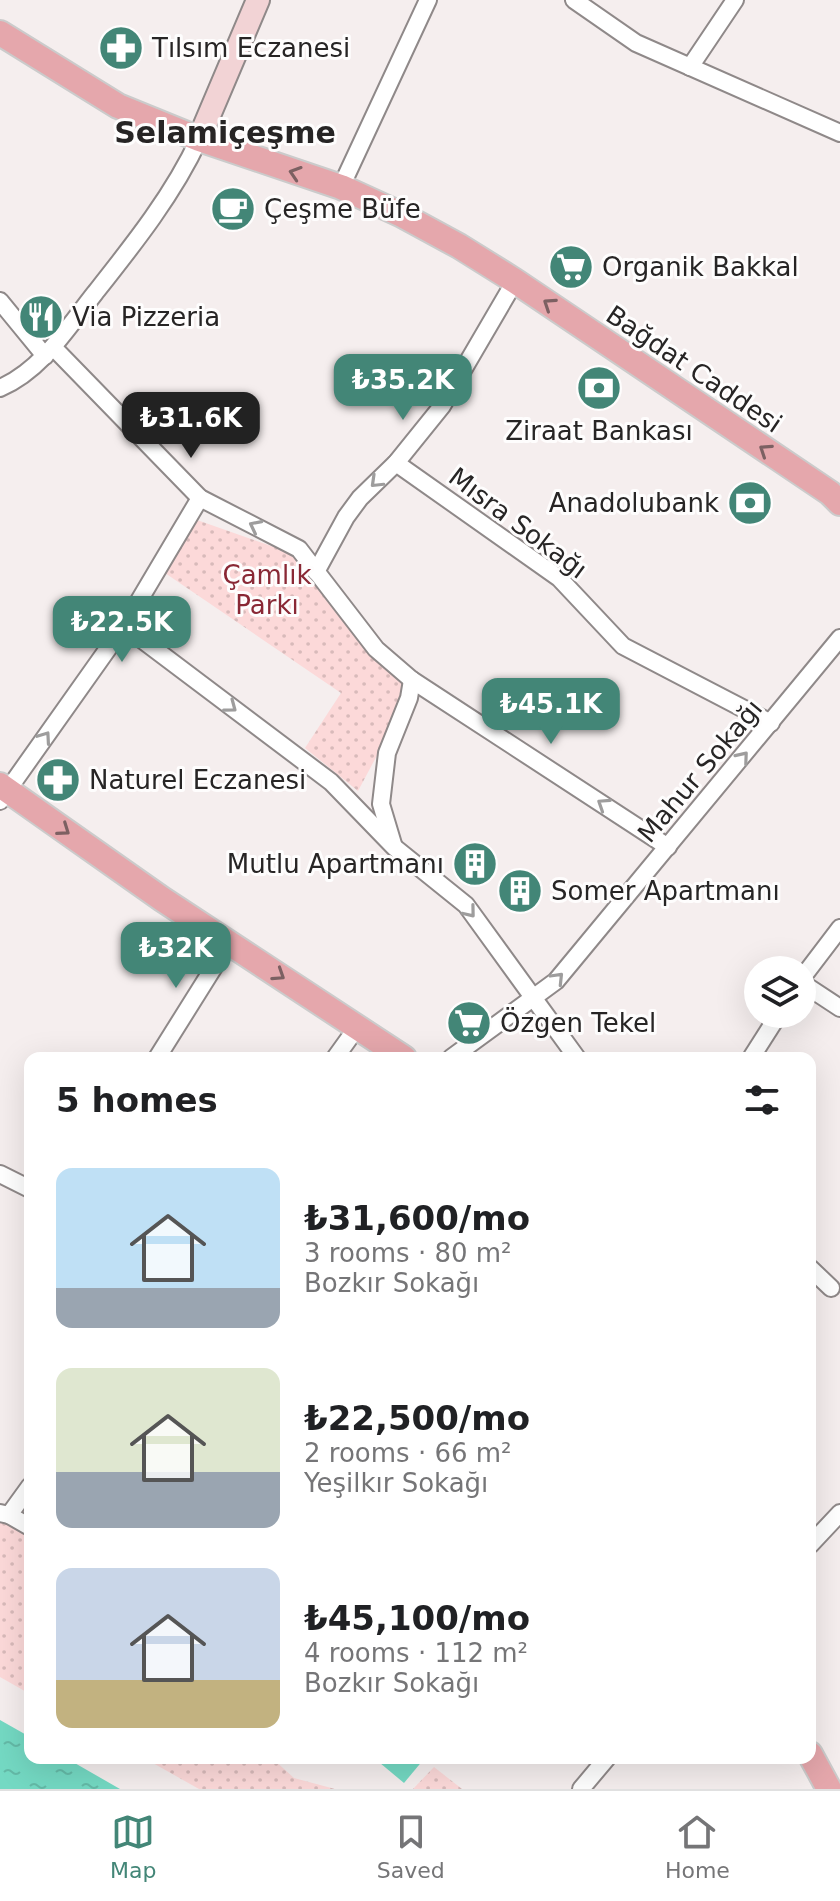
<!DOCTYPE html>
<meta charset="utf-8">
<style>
:root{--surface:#fff;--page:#f2f2f2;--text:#202124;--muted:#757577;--line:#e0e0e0;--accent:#438677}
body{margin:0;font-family:"DejaVu Sans",sans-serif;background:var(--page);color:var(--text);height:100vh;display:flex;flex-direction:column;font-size:30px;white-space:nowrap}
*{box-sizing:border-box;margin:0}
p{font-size:26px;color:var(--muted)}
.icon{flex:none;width:44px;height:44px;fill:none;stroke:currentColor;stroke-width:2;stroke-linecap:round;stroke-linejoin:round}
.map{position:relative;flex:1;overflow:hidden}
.side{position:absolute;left:24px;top:1052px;width:792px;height:712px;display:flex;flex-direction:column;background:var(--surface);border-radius:16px;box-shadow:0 8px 32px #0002}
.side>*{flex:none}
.fabs{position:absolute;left:744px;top:956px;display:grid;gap:16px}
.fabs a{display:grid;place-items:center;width:72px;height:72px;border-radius:50%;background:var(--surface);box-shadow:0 8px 32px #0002;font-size:40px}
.price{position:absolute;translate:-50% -68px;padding:0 18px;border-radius:16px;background:var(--accent);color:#fff;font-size:26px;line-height:52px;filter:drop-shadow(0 2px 4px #0008)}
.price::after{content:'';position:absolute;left:50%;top:48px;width:24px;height:18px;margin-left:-12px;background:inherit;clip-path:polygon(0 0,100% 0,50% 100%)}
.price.selected{background:#222;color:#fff}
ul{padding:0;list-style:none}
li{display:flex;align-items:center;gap:24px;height:200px;padding:0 32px}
li span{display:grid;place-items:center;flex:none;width:224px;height:160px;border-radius:16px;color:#555}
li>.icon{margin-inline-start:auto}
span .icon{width:96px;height:96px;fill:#fffc;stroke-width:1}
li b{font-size:34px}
h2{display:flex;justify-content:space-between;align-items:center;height:96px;padding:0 32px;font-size:34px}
.menu{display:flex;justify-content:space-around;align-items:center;height:112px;border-top:2px solid var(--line);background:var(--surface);font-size:22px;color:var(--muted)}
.menu a{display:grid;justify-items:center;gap:4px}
.menu .selected{color:var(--accent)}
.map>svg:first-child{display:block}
.park{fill:url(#park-dots)}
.water{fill:url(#water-ripples)}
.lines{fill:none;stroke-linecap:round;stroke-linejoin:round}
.minor-casing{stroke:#8f8989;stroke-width:20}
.secondary-casing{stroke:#8f8989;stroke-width:26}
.primary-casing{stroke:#cbcbcb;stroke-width:28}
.minor{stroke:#fff;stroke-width:16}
.secondary{stroke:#f2d3d5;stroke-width:22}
.primary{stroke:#e5a7ac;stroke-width:24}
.oneway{stroke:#7c6062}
.oneway2{stroke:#9e9d9d}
.labels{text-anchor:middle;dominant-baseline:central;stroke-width:6;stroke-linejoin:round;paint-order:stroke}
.poi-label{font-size:26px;fill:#272525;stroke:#fefdfd;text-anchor:start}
.street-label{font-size:26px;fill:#272525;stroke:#fefdfd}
.park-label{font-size:26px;fill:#892835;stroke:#fefdfd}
.quarter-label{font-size:30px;font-weight:bold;fill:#272525;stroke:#fefdfd}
</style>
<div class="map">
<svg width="840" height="1789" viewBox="0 0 840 1789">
<defs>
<pattern id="park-dots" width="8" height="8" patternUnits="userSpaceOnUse" patternTransform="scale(2)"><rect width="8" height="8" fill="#fcd9d9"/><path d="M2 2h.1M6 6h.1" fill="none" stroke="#d8baba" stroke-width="1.8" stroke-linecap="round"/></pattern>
<pattern id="water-ripples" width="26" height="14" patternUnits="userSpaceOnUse" patternTransform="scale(2)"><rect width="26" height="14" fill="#74d9c3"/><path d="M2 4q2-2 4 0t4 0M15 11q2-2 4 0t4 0" fill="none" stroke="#64baa7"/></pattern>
</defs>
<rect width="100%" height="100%" fill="#f5eeee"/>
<!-- park -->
<g class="park">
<polygon points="197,520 294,554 406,679 397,718 358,791 305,748 341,693 165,573"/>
<polygon points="0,1521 12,1524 30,1535 30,1694 0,1677"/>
<polygon points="144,1758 272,1758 294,1778 335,1789 199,1789"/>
<polygon points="434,1767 462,1789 413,1789"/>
</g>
<!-- water -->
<g class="water">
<polygon points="0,1720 30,1737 30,1758 66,1758 120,1789 0,1789"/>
<polygon points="374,1758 422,1758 424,1759 404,1783"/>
</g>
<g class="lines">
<!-- minor casing -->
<g class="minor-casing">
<g id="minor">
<polyline points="574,0 636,43 840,133"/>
<polyline points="690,67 735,0"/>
<polyline points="341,187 428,0"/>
<polyline points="0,301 45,356"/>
<polyline points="53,347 200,498 299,549 376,649 412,680 668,847"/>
<path d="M0 388C42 370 68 327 95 293 133 245 173 195 199 139"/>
<polyline points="396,463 559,578 623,646 771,723"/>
<polyline points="316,572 346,517 360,498 396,463 442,406 515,281"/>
<polyline points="124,626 331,782 394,847 466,905 577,1058"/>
<polyline points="0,801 124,626 200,498"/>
<polyline points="393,844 381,804 387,753 409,698 412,680"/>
<polyline points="802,978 840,928"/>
<polyline points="802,983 840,1008"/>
<polyline points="157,1058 229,943"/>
<polyline points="335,1058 358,1026"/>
<polyline points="451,1058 556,981 840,638"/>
<polyline points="751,1058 779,1014"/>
<polyline points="0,1174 30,1189"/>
<polyline points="810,1268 831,1288"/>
<polyline points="0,1513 9,1515 30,1527"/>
<polyline points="9,1515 30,1486"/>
<polyline points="810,1545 840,1513"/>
<polyline points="581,1789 607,1758"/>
</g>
</g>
<!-- secondary casing -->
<g class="secondary-casing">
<polyline id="secondary" points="199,139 258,0"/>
</g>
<!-- primary casing -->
<g class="primary-casing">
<g id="primary">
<polyline points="0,33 118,106 199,139 341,187 400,214 459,246 515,281 830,493 840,503"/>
<polyline points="0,785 162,899 404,1058"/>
<polyline points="810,1754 829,1789"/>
</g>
</g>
<!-- minor -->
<use href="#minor" class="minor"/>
<!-- secondary -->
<use href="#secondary" class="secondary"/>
<!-- primary -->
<use href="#primary" class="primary"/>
</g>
<!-- one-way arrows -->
<defs><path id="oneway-chevron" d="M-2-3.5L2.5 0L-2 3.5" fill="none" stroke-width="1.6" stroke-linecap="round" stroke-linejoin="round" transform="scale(2)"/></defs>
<g class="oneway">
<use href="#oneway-chevron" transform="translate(295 173) rotate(-162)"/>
<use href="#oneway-chevron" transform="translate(549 304) rotate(-146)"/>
<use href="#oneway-chevron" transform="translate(765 450) rotate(-146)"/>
<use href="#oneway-chevron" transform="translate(64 830) rotate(35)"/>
<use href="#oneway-chevron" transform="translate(279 975) rotate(33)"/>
</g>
<g class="oneway2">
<use href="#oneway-chevron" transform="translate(376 482) rotate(136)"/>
<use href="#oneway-chevron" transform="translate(255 526) rotate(-153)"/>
<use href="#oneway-chevron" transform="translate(231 707) rotate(37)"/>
<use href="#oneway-chevron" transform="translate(45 737) rotate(-55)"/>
<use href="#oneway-chevron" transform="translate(743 757) rotate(-50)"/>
<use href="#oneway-chevron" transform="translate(603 804) rotate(-147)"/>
<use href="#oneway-chevron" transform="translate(470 912) rotate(51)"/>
<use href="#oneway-chevron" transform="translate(558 978) rotate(-46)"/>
</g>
<!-- icons -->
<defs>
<g id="pharmacy-disc" transform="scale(2.3)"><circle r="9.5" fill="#438677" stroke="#fefdfd"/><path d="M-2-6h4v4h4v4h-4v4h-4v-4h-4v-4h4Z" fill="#fff"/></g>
<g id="cafe-disc" transform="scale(2.3)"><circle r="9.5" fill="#438677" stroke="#fefdfd"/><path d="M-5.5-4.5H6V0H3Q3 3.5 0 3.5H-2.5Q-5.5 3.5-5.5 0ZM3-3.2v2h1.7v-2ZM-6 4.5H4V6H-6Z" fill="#fff"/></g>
<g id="supermarket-disc" transform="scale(2.3)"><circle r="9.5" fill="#438677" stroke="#fefdfd"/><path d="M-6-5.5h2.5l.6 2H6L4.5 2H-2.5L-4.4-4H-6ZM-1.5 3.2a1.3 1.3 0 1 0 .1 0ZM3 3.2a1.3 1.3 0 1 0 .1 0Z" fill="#fff"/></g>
<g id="restaurant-disc" transform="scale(2.3)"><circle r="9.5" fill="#438677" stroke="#fefdfd"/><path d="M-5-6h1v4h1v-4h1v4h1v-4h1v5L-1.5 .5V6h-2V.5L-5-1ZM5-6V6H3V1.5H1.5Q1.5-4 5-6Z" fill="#fff"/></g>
<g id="bank-disc" transform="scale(2.3)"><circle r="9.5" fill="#438677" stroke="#fefdfd"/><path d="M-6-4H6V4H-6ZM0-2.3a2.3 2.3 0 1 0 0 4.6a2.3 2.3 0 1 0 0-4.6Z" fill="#fff"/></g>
<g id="building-disc" transform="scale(2.3)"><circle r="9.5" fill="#438677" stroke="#fefdfd"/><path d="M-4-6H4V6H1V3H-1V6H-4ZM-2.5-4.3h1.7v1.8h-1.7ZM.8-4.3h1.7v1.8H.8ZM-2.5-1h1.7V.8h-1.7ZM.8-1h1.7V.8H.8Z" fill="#fff"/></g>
</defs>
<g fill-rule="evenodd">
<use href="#pharmacy-disc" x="121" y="48"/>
<use href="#cafe-disc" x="233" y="209"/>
<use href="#supermarket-disc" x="571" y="267"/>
<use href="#restaurant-disc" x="41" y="317"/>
<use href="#bank-disc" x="599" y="388"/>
<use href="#bank-disc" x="750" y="503"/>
<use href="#pharmacy-disc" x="58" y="780"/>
<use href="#building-disc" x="475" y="864"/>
<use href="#building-disc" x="520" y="891"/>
<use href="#supermarket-disc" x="469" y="1023"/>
</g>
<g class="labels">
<!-- poi labels -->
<g class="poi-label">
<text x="152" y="48">Tılsım Eczanesi</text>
<text x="264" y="209">Çeşme Büfe</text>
<text x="602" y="267">Organik Bakkal</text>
<text x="72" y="317">Via Pizzeria</text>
<text x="599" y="431" text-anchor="middle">Ziraat Bankası</text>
<text x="719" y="503" text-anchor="end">Anadolubank</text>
<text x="89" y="780">Naturel Eczanesi</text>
<text x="444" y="864" text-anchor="end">Mutlu Apartmanı</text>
<text x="551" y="891">Somer Apartmanı</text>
<text x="500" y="1023">Özgen Tekel</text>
</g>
<!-- street labels -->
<g class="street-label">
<text transform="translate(694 369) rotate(34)">Bağdat Caddesi</text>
<text transform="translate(518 523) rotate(37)">Mısra Sokağı</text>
<text transform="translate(700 771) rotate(-50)">Mahur Sokağı</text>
</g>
<!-- park labels -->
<g class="park-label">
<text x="267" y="575">Çamlık<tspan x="267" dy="30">Parkı</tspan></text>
</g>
<!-- quarter labels -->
<g class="quarter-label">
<text x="225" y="132">Selamiçeşme</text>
</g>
</g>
</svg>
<div class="fabs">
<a><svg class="icon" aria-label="layers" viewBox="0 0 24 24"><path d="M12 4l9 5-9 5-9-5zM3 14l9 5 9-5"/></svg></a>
</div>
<b class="price" style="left:403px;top:422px">₺35.2K</b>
<b class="price selected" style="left:191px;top:460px">₺31.6K</b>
<b class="price" style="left:122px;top:664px">₺22.5K</b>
<b class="price" style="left:551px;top:746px">₺45.1K</b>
<b class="price" style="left:176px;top:990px">₺32K</b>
<section class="side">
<h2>5 homes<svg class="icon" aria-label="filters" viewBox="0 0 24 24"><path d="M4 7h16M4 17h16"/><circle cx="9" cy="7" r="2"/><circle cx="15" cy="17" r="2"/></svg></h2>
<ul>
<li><span style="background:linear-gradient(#bfe0f5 75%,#9aa5b1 0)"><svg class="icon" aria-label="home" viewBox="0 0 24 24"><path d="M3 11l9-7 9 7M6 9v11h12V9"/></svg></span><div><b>₺31,600/mo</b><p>3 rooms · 80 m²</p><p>Bozkır Sokağı</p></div></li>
<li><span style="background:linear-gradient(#dfe7d0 65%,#9aa5b1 0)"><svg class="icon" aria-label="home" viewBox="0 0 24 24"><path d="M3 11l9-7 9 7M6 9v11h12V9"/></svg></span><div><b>₺22,500/mo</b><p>2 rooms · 66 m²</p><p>Yeşilkır Sokağı</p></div></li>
<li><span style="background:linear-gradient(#c9d6e8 70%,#c2b280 0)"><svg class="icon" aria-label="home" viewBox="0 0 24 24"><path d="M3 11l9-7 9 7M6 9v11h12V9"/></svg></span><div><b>₺45,100/mo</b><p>4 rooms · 112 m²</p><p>Bozkır Sokağı</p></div></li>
</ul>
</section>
</div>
<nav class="menu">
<a class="selected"><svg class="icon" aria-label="map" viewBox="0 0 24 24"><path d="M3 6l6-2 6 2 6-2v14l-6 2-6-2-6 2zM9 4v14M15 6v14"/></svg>Map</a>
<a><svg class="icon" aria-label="saved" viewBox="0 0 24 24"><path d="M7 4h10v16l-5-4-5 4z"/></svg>Saved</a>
<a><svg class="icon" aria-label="home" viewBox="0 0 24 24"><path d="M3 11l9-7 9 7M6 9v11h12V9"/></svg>Home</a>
</nav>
